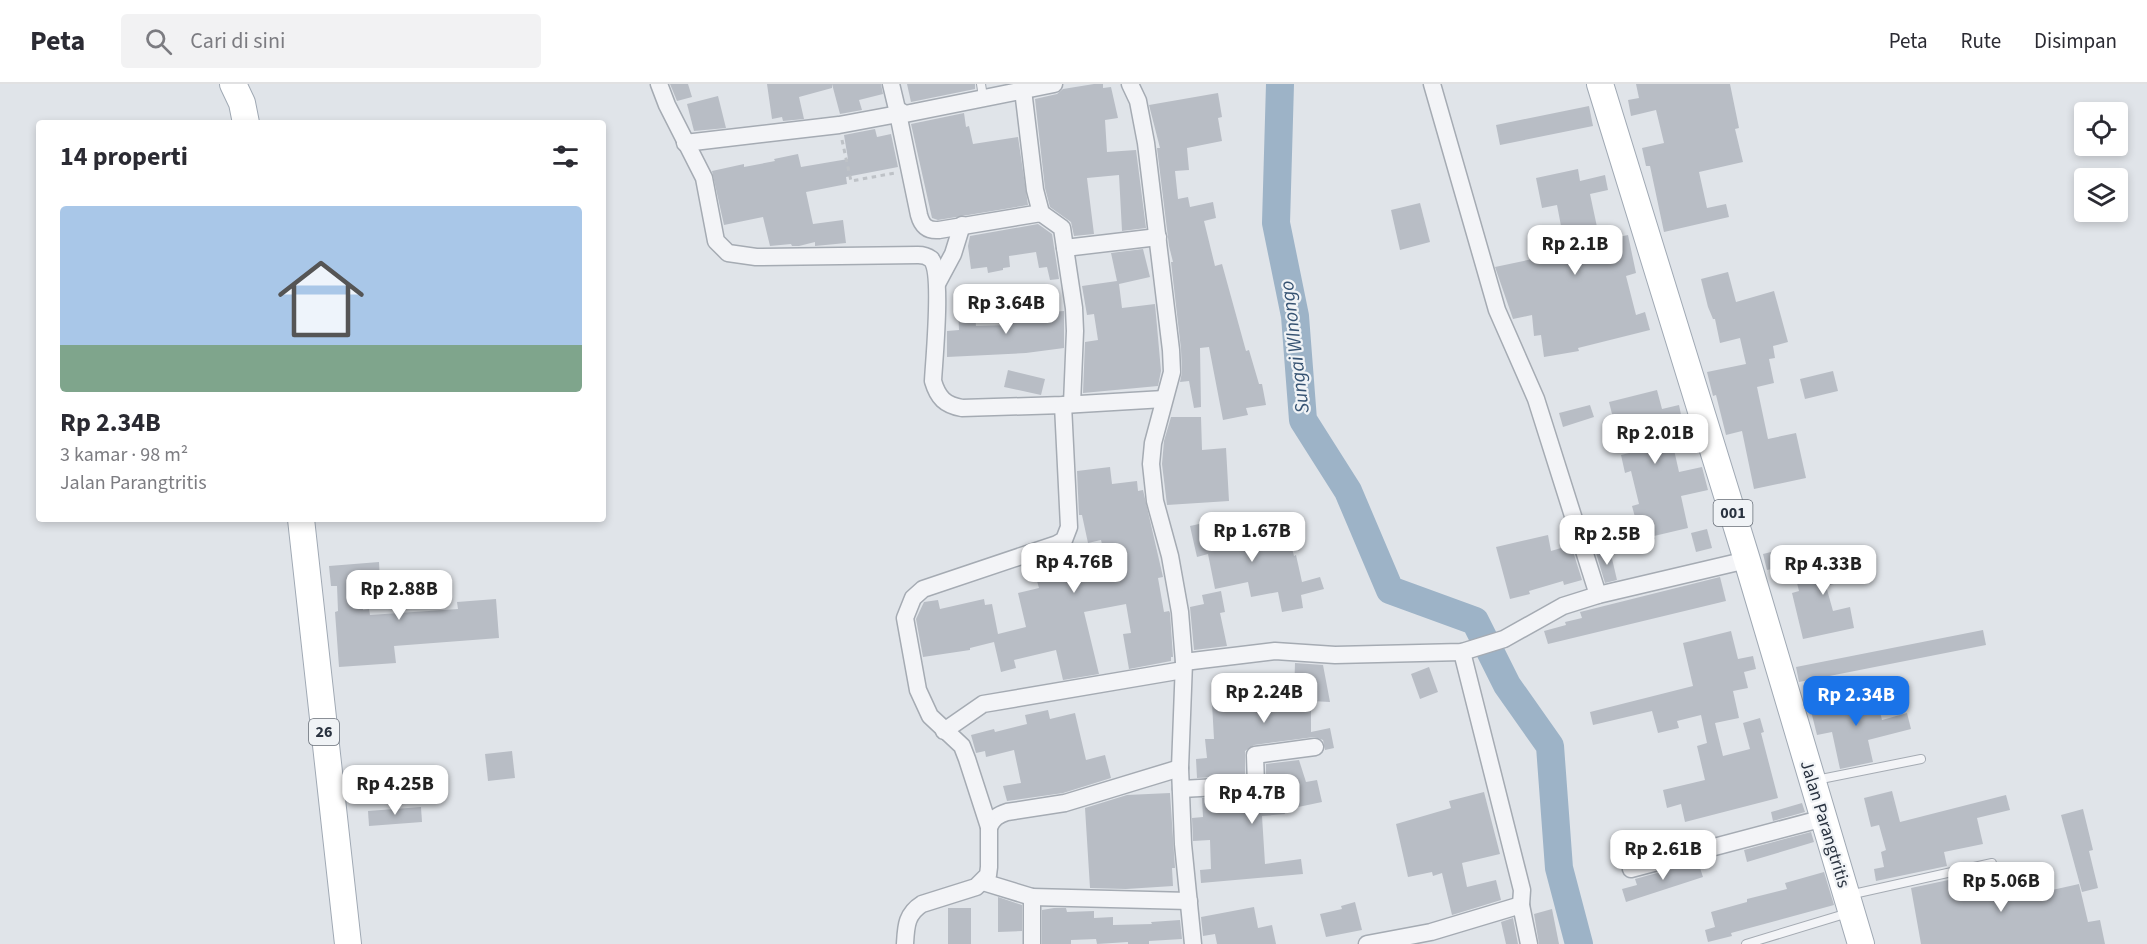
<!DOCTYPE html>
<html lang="id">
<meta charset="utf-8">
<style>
:root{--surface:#fff;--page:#f2f2f3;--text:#2b2b33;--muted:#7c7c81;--line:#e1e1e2;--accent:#1a73e8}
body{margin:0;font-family:"Source Sans 3",sans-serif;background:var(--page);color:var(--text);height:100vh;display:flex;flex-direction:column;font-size:22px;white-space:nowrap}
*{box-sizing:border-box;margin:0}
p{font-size:20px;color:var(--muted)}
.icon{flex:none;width:33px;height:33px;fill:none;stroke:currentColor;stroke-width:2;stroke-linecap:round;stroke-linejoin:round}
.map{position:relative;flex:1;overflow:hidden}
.drawer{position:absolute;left:36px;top:36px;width:570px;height:402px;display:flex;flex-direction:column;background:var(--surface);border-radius:6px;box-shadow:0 3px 9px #0003}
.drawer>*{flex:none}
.fabs{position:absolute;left:2074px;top:18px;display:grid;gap:12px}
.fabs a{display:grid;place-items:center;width:54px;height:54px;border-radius:6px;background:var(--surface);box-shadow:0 3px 9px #0003;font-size:30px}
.price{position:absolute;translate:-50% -51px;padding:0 14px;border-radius:12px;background:#fff;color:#222;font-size:20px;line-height:39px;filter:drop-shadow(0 2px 3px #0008)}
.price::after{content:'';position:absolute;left:50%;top:36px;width:18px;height:14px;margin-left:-9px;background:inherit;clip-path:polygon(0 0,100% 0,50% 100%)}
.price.active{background:var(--accent);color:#fff}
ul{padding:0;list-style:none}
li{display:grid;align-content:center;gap:12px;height:318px;padding:0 24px}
li span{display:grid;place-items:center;height:186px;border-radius:6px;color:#555}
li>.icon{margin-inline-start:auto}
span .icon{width:108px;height:108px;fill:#fffc;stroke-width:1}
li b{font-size:26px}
h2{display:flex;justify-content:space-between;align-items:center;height:72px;padding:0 24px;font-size:26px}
header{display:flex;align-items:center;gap:36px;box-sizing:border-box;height:84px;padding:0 30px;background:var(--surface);border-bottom:2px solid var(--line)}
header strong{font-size:28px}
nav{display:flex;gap:33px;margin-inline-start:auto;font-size:21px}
.search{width:420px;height:54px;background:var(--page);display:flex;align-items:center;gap:15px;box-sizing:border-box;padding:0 21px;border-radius:6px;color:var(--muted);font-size:22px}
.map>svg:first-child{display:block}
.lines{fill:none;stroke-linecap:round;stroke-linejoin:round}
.river{stroke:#9db3c7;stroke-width:28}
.building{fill:#b8bdc5}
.lane-casing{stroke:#a5abb3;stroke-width:10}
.street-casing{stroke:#a5abb3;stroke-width:19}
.primary-casing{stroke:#a0a9b4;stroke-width:28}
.path{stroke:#bec2c7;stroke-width:3;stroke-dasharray:4.5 4.5;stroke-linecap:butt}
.lane{stroke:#f3f4f7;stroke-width:8}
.street{stroke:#f3f4f7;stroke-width:16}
.primary{stroke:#fff;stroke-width:26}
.labels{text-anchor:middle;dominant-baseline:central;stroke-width:4.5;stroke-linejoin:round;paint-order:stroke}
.shield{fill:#f0f3f6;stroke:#656c76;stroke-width:1.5}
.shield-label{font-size:16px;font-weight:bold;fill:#29323f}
.street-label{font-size:18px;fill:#29323f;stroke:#f0f3f6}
.water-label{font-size:20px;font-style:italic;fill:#355272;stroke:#f0f3f6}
</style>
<header>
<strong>Peta</strong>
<div class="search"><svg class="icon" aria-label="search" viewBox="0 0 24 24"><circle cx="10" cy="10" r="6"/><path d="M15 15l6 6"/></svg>Cari di sini</div>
<nav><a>Peta</a><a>Rute</a><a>Disimpan</a></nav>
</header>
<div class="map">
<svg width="2147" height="860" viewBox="0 0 2147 860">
<rect width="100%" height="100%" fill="#e0e4e9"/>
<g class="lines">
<!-- river -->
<polyline class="river" points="1280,0 1276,139 1295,232 1303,336 1348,407 1390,506 1475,537 1507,601 1550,662 1559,784 1579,860"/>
</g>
<!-- building -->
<g class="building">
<polygon points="670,0 688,0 692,13 677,17"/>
<polygon points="767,0 832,0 832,4 799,13 804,35 783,37 782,33 772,35"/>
<polygon points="832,0 881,0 883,10 859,16 862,26 840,30"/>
<polygon points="907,0 975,0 975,5 911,18"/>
<polygon points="1094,0 1103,0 1103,4 1111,3 1118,34 1105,36 1107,68 1136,66 1146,144 1122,147 1119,91 1087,94 1094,150 1074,152 1071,138 1050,123 1045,104 1035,15 1057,10 1063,5"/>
<polygon points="1636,0 1730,0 1739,44 1735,45 1743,78 1699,88 1707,124 1726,120 1729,133 1664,148 1650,82 1646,82 1642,64 1664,59 1656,26 1631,32 1628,16 1639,14"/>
<polygon points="1218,9 1222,33 1218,34 1222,57 1187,64 1189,86 1175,87 1178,115 1188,113 1190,123 1213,118 1216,134 1204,137 1215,182 1222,180 1246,267 1249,266 1259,300 1262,300 1266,321 1246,324 1248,331 1223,336 1209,263 1200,264 1201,323 1194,324 1189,297 1180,298 1182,288 1181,265 1171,178 1173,178 1169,162 1157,64 1160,64 1149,21"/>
<polygon points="718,12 726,44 694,47 687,20"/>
<polygon points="1589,22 1593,42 1500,61 1496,41"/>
<polygon points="964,29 966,43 969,42 973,60 1018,53 1028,121 938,136 932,134 911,40"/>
<polygon points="875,45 877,53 891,50 898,83 846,93 847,100 806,108 813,140 843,136 846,159 815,162 815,158 799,162 792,162 791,160 770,162 763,133 724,141 712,87 744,80 744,83 775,77 774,75 798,70 801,83 848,75 844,51"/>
<polygon points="1578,85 1580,97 1605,91 1608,106 1590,110 1600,157 1628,151 1636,189 1626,192 1636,231 1645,228 1650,246 1578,264 1579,267 1544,273 1541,251 1534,252 1532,231 1513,235 1495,183 1566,168 1557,121 1542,124 1536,94"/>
<polygon points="1420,119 1430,158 1400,166 1391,126"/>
<polygon points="1038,140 1052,150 1059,195 1050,196 1047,183 1039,184 1036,168 1009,172 1010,183 1003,184 1003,186 988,189 987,183 971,185 968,162 970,152"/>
<polygon points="1143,165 1150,193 1119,200 1122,224 1155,220 1161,287 1158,302 1083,309 1085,258 1098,256 1094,230 1087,231 1082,202 1117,197 1111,169"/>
<polygon points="1728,188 1736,218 1774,207 1788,258 1773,262 1775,274 1769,275 1774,299 1757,303 1768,355 1796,349 1806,394 1754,405 1742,347 1726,351 1716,311 1713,312 1707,288 1746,280 1740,254 1720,259 1715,235 1713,235 1708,223 1701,195"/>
<polygon points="974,222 976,242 1011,241 1010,236 1026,235 1025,230 1064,227 1064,264 1026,269 947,273 947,247 959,246 958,223"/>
<polygon points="1008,286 1045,295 1041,311 1004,303"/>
<polygon points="1833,287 1838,307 1805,315 1800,295"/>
<polygon points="1657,306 1662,325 1679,321 1682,335 1668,339 1679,388 1702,383 1708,406 1681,412 1688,444 1654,452 1655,455 1642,459 1632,422 1639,420 1631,387 1625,389 1621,371 1629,369 1621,332 1613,334 1609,318"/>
<polygon points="1590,321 1594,333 1563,343 1559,329"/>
<polygon points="1171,333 1201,333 1202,366 1226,364 1229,417 1167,421 1162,380 1164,357"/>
<polygon points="1110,383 1112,400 1137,397 1138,407 1143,406 1163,493 1158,494 1164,528 1169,527 1170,529 1173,573 1171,573 1171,577 1129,585 1123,550 1131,549 1126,520 1084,528 1099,590 1063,596 1056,566 1014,576 1016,584 1001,588 994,558 970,564 970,566 923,573 916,535 924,518 938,516 940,525 984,515 985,521 992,520 998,550 1026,543 1018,509 1039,504 1035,490 1066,483 1068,489 1107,482 1101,456 1088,459 1082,431 1079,431 1077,387"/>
<polygon points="1239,431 1247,466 1290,457 1294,472 1296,471 1302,498 1320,493 1324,505 1301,511 1303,524 1282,528 1278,508 1251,513 1248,498 1215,505 1208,470 1197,473 1190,442"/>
<polygon points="1707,445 1712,464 1696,468 1691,449"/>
<polygon points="1548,451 1551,467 1571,461 1582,496 1564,501 1563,497 1529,507 1530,510 1510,515 1496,463"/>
<polygon points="1787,464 1791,481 1767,486 1763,470"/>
<polygon points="1610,466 1617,496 1605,499 1596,469"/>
<polygon points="1858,472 1864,492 1826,502 1833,527 1850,523 1854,544 1803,555 1792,509 1799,507 1793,483 1822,476 1824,481"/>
<polygon points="379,478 380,498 361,500 363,526 369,525 370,531 458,525 457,518 496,515 499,554 394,562 396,579 339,583 335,528 338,527 337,502 331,502 329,482"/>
<polygon points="1720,493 1726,517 1548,560 1544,547 1566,541 1565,538 1582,534 1580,528"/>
<polygon points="1221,507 1225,528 1220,529 1227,562 1194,566 1190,523 1204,520 1202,511"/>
<polygon points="1983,546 1986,561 1799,598 1796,583"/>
<polygon points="1731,547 1738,575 1753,572 1756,585 1744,588 1748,604 1733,607 1739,634 1715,639 1723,672 1750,665 1743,639 1760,634 1764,648 1761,649 1778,714 1685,738 1681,720 1667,724 1663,706 1705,696 1697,662 1707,659 1701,631 1677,637 1679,644 1658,649 1652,627 1593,641 1590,628 1693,602 1683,559"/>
<polygon points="1295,579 1323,581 1330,618 1311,617 1311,648 1330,644 1334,664 1325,666 1323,656 1314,653 1254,661 1245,667 1245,691 1197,694 1196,675 1207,674 1205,655 1214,655 1212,619 1284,618 1284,614 1294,614"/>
<polygon points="1429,583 1438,608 1420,615 1411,590"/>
<polygon points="1875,608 1882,636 1907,629 1911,645 1868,656 1873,678 1840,685 1832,648 1817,651 1810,623"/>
<polygon points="1048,626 1050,635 1075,629 1086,676 1105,671 1111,694 1063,709 1007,717 1003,702 1021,699 1014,666 986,673 985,667 976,669 971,651 994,645 995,648 1027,640 1025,631"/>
<polygon points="512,667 515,694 488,697 485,670"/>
<polygon points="1299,676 1306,698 1317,696 1322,718 1284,726 1285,730 1262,732 1265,780 1301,775 1303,790 1201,799 1200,786 1211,785 1210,756 1193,757 1192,734 1203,733 1202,714 1261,710 1266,701 1266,680"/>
<polygon points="1892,707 1900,738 2006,711 2010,726 1977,734 1983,760 1944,768 1947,782 1876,797 1874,785 1884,783 1881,768 1886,766 1879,741 1871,743 1864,714"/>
<polygon points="1484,708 1500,770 1462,779 1467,803 1496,796 1501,816 1452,831 1442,789 1433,792 1432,788 1408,793 1396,740 1451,724 1449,717"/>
<polygon points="1170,709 1175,784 1172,784 1173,802 1126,805 1090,804 1085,724 1127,711"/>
<polygon points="1802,719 1805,728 1773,737 1771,728"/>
<polygon points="421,723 422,738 369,742 368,727"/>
<polygon points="2083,725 2093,766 2089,767 2098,804 2082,808 2061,731"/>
<polygon points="1811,748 1814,758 1747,778 1744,766"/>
<polygon points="1698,778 1703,793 1626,818 1622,805 1637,801 1635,795"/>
<polygon points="2014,782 2021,813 2079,800 2088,838 2100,836 2105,860 1921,860 1911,804"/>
<polygon points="1824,788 1834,821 1731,849 1732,852 1708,858 1705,846 1715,843 1711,828 1747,818 1747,815 1787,805 1785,799"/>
<polygon points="998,813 1022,821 1022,847 998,848"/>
<polygon points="1355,818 1362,846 1326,853 1320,830 1342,825 1341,822"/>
<polygon points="1254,823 1258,844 1272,841 1276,860 1217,860 1215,850 1203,852 1201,833"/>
<rect x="948" y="824" width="23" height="36"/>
<polygon points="1054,824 1066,824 1067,828 1094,827 1094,834 1113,833 1113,841 1152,840 1151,838 1180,836 1182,855 1149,857 1149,860 1128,860 1128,858 1097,860 1096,855 1071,856 1071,860 1042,860 1042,826"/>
<polygon points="1552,825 1559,860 1539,860 1534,830"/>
<polygon points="1513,834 1518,860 1506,860 1501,838"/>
</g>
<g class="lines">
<!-- lane casing -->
<g class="lane-casing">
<g id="lane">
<polyline points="981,0 983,13"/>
<polyline points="1816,696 1921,675"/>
<polyline points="1849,811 1992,779"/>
<polyline points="1746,860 1848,829"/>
</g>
</g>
<!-- street casing -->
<g class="street-casing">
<g id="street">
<path d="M659 0 667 21 704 94 716 157 728 169 756 173 918 171C922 171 927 172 931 175 943 188 934 276 933 297 938 314 945 321 962 324L1063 321 1164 315"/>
<polyline points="891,0 897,25 905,30 1054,0"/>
<polyline points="1130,0 1138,17 1146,59 1171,266 1172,288 1153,359 1151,380 1155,417 1170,472 1180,528 1184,578 1180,684 1183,760 1193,860"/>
<polyline points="1432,0 1497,226 1536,315 1598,511"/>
<polyline points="1023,6 1035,106 1041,129"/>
<path d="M897 25 919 131C922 142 927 147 939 146L1041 129 1062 144 1074 224 1075 247 1072 320"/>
<polyline points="685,59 839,41 898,30"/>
<polyline points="1065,164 1158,153"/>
<polyline points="938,198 953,170 962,141"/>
<polyline points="1462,568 1522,806 1521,821 1529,860"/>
<polyline points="1184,578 1275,567 1335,571 1462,568 1504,555 1563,522 1598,511 1747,476"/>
<polyline points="944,647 983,620 1183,586"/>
<polyline points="1181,705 1256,701 1255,671 1315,663"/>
<path d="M989 743C993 734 998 731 1007 728L1065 719 1180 684"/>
<polyline points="1631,785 1824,734"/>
<polyline points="983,798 1032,813 1032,860"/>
<polyline points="1032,813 1189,817"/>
<path d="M905 860C906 843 906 830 922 820L976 803 988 791 989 783V743L967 675 962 662 930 632 918 606 905 534 913 514 923 505 1057 460 1064 456 1069 443 1063 321"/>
<polyline points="1367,860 1431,848 1521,821"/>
</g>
</g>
<!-- primary casing -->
<g class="primary-casing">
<g id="primary">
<polyline points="233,0 242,19 246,39"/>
<polyline points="1600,0 1747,476 1861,860"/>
<polyline points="301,435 348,860"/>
</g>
</g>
<!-- path -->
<polyline class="path" points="842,56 851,97 895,89"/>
<!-- lane -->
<use href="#lane" class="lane"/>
<!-- street -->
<use href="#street" class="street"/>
<!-- primary -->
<use href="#primary" class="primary"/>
</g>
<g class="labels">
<!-- shield labels -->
<g class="shield">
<rect x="1713.5" y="416" width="39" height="26" rx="4.5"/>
<rect x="309" y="635" width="30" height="26" rx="4.5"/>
</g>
<g class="shield-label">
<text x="1733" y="429">001</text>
<text x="324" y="648">26</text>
</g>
<!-- street labels -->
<g class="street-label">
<text transform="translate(1825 740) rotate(73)">Jalan Parangtritis</text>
</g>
<!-- water labels -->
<g class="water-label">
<text transform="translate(1295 263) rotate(-97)">Sungai WInongo</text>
</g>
</g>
</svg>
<div class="fabs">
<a><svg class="icon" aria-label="locate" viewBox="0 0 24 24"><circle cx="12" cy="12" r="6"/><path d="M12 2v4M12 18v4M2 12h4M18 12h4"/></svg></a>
<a><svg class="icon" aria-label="layers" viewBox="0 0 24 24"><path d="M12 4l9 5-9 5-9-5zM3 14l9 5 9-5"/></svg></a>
</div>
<b class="price" style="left:1575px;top:192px">Rp 2.1B</b>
<b class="price" style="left:1006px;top:251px">Rp 3.64B</b>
<b class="price" style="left:1655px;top:381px">Rp 2.01B</b>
<b class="price" style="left:1252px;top:479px">Rp 1.67B</b>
<b class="price" style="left:1607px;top:482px">Rp 2.5B</b>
<b class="price" style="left:1074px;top:510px">Rp 4.76B</b>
<b class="price" style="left:1823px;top:512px">Rp 4.33B</b>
<b class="price" style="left:399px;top:537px">Rp 2.88B</b>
<b class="price" style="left:1264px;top:640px">Rp 2.24B</b>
<b class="price active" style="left:1856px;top:643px">Rp 2.34B</b>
<b class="price" style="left:395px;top:732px">Rp 4.25B</b>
<b class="price" style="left:1252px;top:741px">Rp 4.7B</b>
<b class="price" style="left:1663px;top:797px">Rp 2.61B</b>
<b class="price" style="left:2001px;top:829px">Rp 5.06B</b>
<section class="drawer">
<h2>14 properti<svg class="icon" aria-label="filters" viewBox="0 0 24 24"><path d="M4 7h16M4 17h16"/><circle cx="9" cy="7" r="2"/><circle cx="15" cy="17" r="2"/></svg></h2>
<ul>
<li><span style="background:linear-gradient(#a9c7e8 75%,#7fa58c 0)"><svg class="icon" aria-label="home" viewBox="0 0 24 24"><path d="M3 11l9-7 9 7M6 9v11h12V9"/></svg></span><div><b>Rp 2.34B</b><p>3 kamar · 98 m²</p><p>Jalan Parangtritis</p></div></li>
</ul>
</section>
</div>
